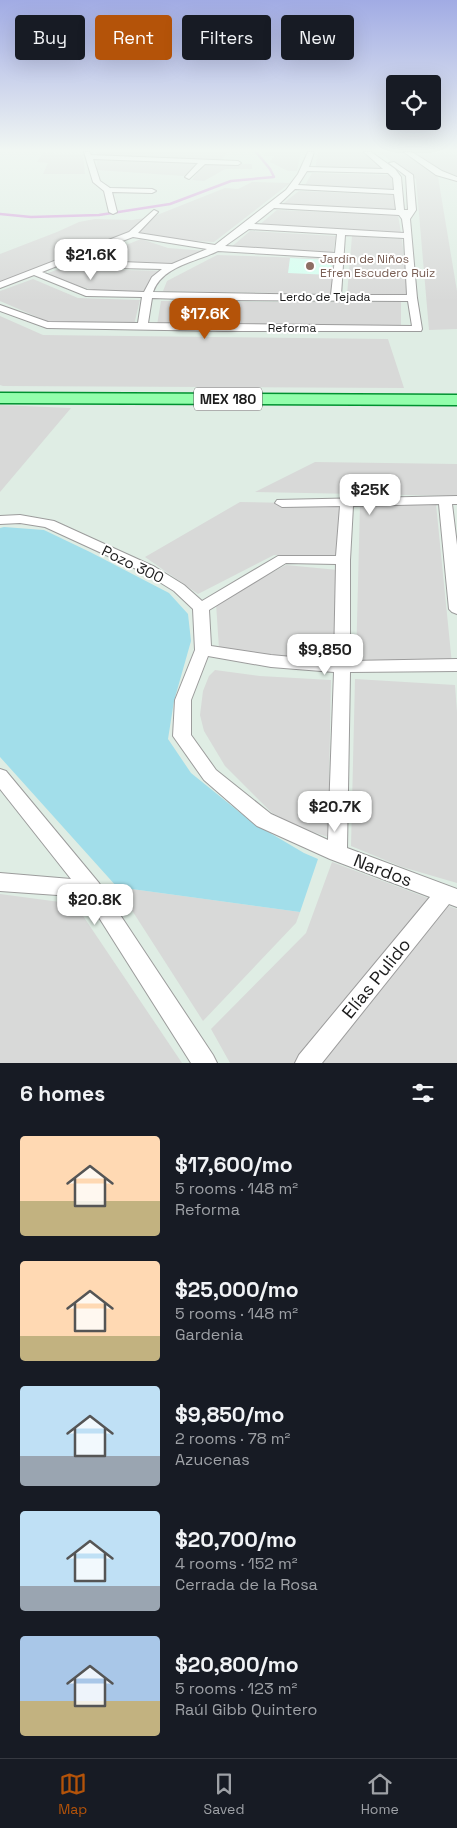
<!DOCTYPE html>
<meta charset="utf-8">
<style>
:root{--surface:#171b24;--page:#242831;--text:#f1f3f6;--muted:#9ea1a6;--line:#363941;--accent:#b45309}
body{margin:0;font-family:"Space Grotesk",sans-serif;background:var(--page);color:var(--text);height:100vh;display:flex;flex-direction:column;font-size:19px;white-space:nowrap}
*{box-sizing:border-box;margin:0}
p{font-size:16px;color:var(--muted)}
.icon{flex:none;width:28px;height:28px;fill:none;stroke:currentColor;stroke-width:2;stroke-linecap:round;stroke-linejoin:round}
.map{position:relative;height:1063px;overflow:hidden}
.drawer{display:flex;flex-direction:column;background:var(--surface);flex:1}
.drawer>*{flex:none}
.guide{position:absolute;left:15px;top:15px;width:428px;height:45px;display:flex;gap:10px}
.tools{position:absolute;left:386px;top:75px;display:grid;gap:10px}
.tools a{display:grid;place-items:center;width:55px;height:55px;border-radius:5px;background:var(--surface);box-shadow:0 5px 20px #0002;font-size:25px}
.price{position:absolute;translate:-50% -42px;padding:0 11px;border-radius:10px;background:#fff;color:#222;font-size:16px;line-height:32px;filter:drop-shadow(0 1px 2px #0008)}
.price::after{content:'';position:absolute;left:50%;top:30px;width:15px;height:11px;margin-left:-8px;background:inherit;clip-path:polygon(0 0,100% 0,50% 100%)}
.price.active{background:var(--accent);color:#fff}
ul{padding:0;list-style:none}
li{display:flex;align-items:center;gap:15px;height:125px;padding:0 20px}
li span{display:grid;place-items:center;flex:none;width:140px;height:100px;border-radius:5px;color:#555}
li>.icon{margin-inline-start:auto}
span .icon{width:60px;height:60px;fill:#fffc;stroke-width:1}
li b{font-size:21px}
h2{display:flex;justify-content:space-between;align-items:center;height:60px;padding:0 20px;font-size:21px}
.chip{padding:0 18px;border-radius:5px;background:var(--surface);box-shadow:0 5px 20px #0002;font-size:18px;line-height:45px}
.chip.active{background:var(--accent);color:#fff}
.tabs{display:flex;justify-content:space-around;align-items:center;height:70px;border-top:1px solid var(--line);background:var(--surface);font-size:14px;color:var(--muted)}
.tabs a{display:grid;justify-items:center;gap:2px}
.tabs .active{color:var(--accent)}
.map>svg:first-child{display:block}
.residential{fill:#d8d9d8}
.education{fill:#d6fff1}
.grass{fill:#a2deea}
.lines{fill:none;stroke-linecap:round;stroke-linejoin:round}
.stream{stroke:#d69edd;stroke-width:2.5}
.street-casing{stroke:#9c9c9c;stroke-width:2}
.primary-casing{stroke:#009130;stroke-width:3}
.street{fill:#fff;fill-rule:evenodd}
.primary{fill:#93feac;fill-rule:evenodd}
.education-dot{fill:#8d6e63;stroke:#fff;stroke-width:2}
.labels{text-anchor:middle;dominant-baseline:central;stroke-width:4;stroke-linejoin:round;paint-order:stroke}
.far-education-label{font-size:12px;fill:#785e54;stroke:#fff;text-anchor:start}
.far-street-label{font-size:12px;fill:#1b1b1b;stroke:#fff}
.shield{fill:#fff;stroke:#5f5f5f;stroke-width:1}
.shield-label{font-size:14px;font-weight:bold;fill:#1b1b1b}
.street-label{font-size:15px;fill:#1b1b1b;stroke:#fff}
.near-street-label{font-size:18px;fill:#1b1b1b;stroke:#fff}
</style>
<div class="map">
<svg width="457" height="1063" viewBox="0 0 457 1063">
<rect width="100%" height="100%" fill="#dfede4"/>
<!-- residential -->
<g class="residential">
<polygon points="96,152 227,152 220,162 97,156"/>
<polygon points="265,152 301,152 297,171 288,171 270,162 274,156 264,156"/>
<polygon points="318,152 362,152 384,170 315,169"/>
<polygon points="379,152 403,152 438,177 457,291 457,329 429,330 416,179"/>
<polygon points="414,152 457,154 457,176 439,170"/>
<polygon points="43,153 83,154 85,174 43,174 48,163 37,162"/>
<polygon points="97,158 199,163 184,176 97,170"/>
<polygon points="205,163 252,164 252,169 225,169 204,181 192,180"/>
<polygon points="312,173 391,175 394,190 304,187"/>
<polygon points="252,182 290,183 214,242 173,240 145,233 118,236 0,282 0,254 57,232 79,222 95,219 132,220 152,217 225,188 238,189"/>
<polygon points="299,191 395,195 395,211 280,206"/>
<polygon points="277,210 398,215 401,233 258,226"/>
<polygon points="250,231 336,236 333,254 229,249"/>
<polygon points="352,236 402,239 408,295 347,295"/>
<polygon points="141,239 168,248 207,251 179,264 128,264 101,255"/>
<polygon points="217,255 334,259 332,294 163,291 167,281"/>
<polygon points="88,259 124,270 169,271 152,279 143,292 97,292 45,274"/>
<polygon points="33,279 78,298 140,300 134,325 51,323 0,301 0,291"/>
<polygon points="161,301 215,301 213,325 157,325"/>
<polygon points="232,302 401,302 401,328 231,325"/>
<polygon points="0,316 43,335 388,339 404,388 3,386 0,385"/>
<polygon points="0,405 71,408 0,492"/>
<polygon points="315,462 457,464 457,496 255,492"/>
<polygon points="240,502 339,504 340,558 274,555 198,594 145,557"/>
<polygon points="360,504 436,504 452,664 356,662"/>
<polygon points="286,565 338,570 333,662 284,660 219,649 216,603"/>
<polygon points="215,670 260,676 331,680 328,837 298,827 272,813 225,766 204,731 200,715 203,691 209,676"/>
<polygon points="355,679 455,685 457,712 457,883 402,867 351,846"/>
<polygon points="332,862 457,909 457,1063 230,1063 211,1029 306,933"/>
<polygon points="117,887 300,912 296,923 203,1021"/>
<polygon points="0,894 75,904 182,1063 0,1063"/>
</g>
<!-- education -->
<polygon class="education" points="290,258 332,260 331,275 288,273"/>
<!-- grass -->
<polygon class="grass" points="4,527 44,530 90,552 169,593 188,614 191,641 174,701 168,739 191,773 253,823 304,853 318,859 300,912 117,887 0,757 0,528"/>
<g class="lines">
<!-- stream -->
<polyline class="stream" points="0,214 31,217 99,215 170,204 231,181 274,177 270,169 256,152"/>
<!-- street casing -->
<g class="street-casing">
<g id="street">
<polygon points="84,152 90,152 91,155 238,161 241,163 238,165 205,164 189,179 185,177 198,163 93,159 100,181 110,188 152,189 156,191 152,193 112,192 117,212 113,214 109,212 104,191 93,182"/>
<path d="M308 152H314L309 167 383 169 364 152H371L395 169 401 177 404 210H408L406 176 389 163 394 162 413 175 416 210 410 219 417 298 422 329 421 331H223L47 328 0 311V305L48 322 138 323 142 297 86 296 34 275 0 288V282L129 232 154 210 158 212 138 233 215 245 286 190 298 174ZM307 171 388 173 393 178 394 190 298 185ZM295 189 394 194 396 210 279 204ZM274 208 399 215 402 219 404 233 254 224ZM249 229 337 234 335 253 225 246ZM345 235 404 238 407 295H341ZM133 237 207 249 172 264 121 262 93 252ZM218 251 335 258 331 295 153 292C162 266 196 262 218 251ZM85 255 120 268 162 269 152 277 144 292 87 290 42 272ZM152 298 217 300 218 324 148 323ZM227 300 408 301 412 326 228 324Z"/>
<polygon points="404,152 412,152 442,171 457,177 457,181 436,175"/>
<path d="M457 496V504H452L457 545V614L452 612 449 609 439 504 353 506 350 560V661L457 659V671L350 672 347 848 457 889V907L449 904 322 1063H295L299 1055 430 897 330 859 257 826 204 780 173 736 175 700 195 650 193 609 174 591 145 573 45 527 20 523 0 524V516L20 515 54 521 155 567 184 585 202 601 278 556H336L340 506 282 507 275 503 277 500ZM286 563 336 564 334 661 271 655 211 646 209 610ZM208 656 271 667 334 672 328 840 271 814 216 770 191 735V700Z"/>
<polygon points="0,769 6,771 99,883 213,1055 217,1063 191,1063 86,897 0,891 0,873 71,879 0,789"/>
</g>
</g>
<!-- primary casing -->
<g class="primary-casing">
<polygon id="primary" points="0,393 457,395 457,405 0,403"/>
</g>
<!-- street -->
<use href="#street" class="street"/>
<!-- primary -->
<use href="#primary" class="primary"/>
</g>
<!-- sky -->
<linearGradient id="sky" x2="0" y2="1"><stop stop-color="#a1abe4"/><stop offset="0.5" stop-color="#f1f7f3"/><stop offset="1" stop-color="#f1f7f3" stop-opacity="0"/></linearGradient>
<rect width="457" height="301" fill="url(#sky)"/>
<!-- markers -->
<circle class="education-dot" cx="310" cy="266" r="5"/>
<g class="labels">
<!-- far-education labels -->
<g class="far-education-label">
<text x="320" y="259">Jardín de Niños<tspan x="320" dy="14">Efren Escudero Ruiz</tspan></text>
</g>
<!-- far-street labels -->
<g class="far-street-label">
<text x="325" y="297">Lerdo de Tejada</text>
<text x="292" y="328">Reforma</text>
</g>
<!-- shield labels -->
<rect class="shield" x="194" y="387.5" width="68" height="23" rx="4"/>
<g class="shield-label">
<text x="228" y="399">MEX 180</text>
</g>
<!-- street labels -->
<g class="street-label">
<text transform="translate(133 564) rotate(26)">Pozo 300</text>
</g>
<!-- near-street labels -->
<g class="near-street-label">
<text transform="translate(383 870) rotate(21)">Nardos</text>
<text transform="translate(376 978) rotate(-51)">Elías Pulido</text>
</g>
</g>
</svg>
<div class="tools">
<a><svg class="icon" aria-label="locate" viewBox="0 0 24 24"><circle cx="12" cy="12" r="6"/><path d="M12 2v4M12 18v4M2 12h4M18 12h4"/></svg></a>
</div>
<b class="price" style="left:91px;top:281px">$21.6K</b>
<b class="price active" style="left:205px;top:340px">$17.6K</b>
<b class="price" style="left:370px;top:516px">$25K</b>
<b class="price" style="left:325px;top:676px">$9,850</b>
<b class="price" style="left:335px;top:833px">$20.7K</b>
<b class="price" style="left:95px;top:926px">$20.8K</b>
<div class="guide">
<a class="chip">Buy</a>
<a class="chip active">Rent</a>
<a class="chip">Filters</a>
<a class="chip">New</a>
</div>
</div>
<section class="drawer">
<h2>6 homes<svg class="icon" aria-label="filters" viewBox="0 0 24 24"><path d="M4 7h16M4 17h16"/><circle cx="9" cy="7" r="2"/><circle cx="15" cy="17" r="2"/></svg></h2>
<ul>
<li><span style="background:linear-gradient(#ffd9b3 65%,#c2b280 0)"><svg class="icon" aria-label="home" viewBox="0 0 24 24"><path d="M3 11l9-7 9 7M6 9v11h12V9"/></svg></span><div><b>$17,600/mo</b><p>5 rooms · 148 m²</p><p>Reforma</p></div></li>
<li><span style="background:linear-gradient(#ffd9b3 75%,#c2b280 0)"><svg class="icon" aria-label="home" viewBox="0 0 24 24"><path d="M3 11l9-7 9 7M6 9v11h12V9"/></svg></span><div><b>$25,000/mo</b><p>5 rooms · 148 m²</p><p>Gardenia</p></div></li>
<li><span style="background:linear-gradient(#bfe0f5 70%,#9aa5b1 0)"><svg class="icon" aria-label="home" viewBox="0 0 24 24"><path d="M3 11l9-7 9 7M6 9v11h12V9"/></svg></span><div><b>$9,850/mo</b><p>2 rooms · 78 m²</p><p>Azucenas</p></div></li>
<li><span style="background:linear-gradient(#bfe0f5 75%,#9aa5b1 0)"><svg class="icon" aria-label="home" viewBox="0 0 24 24"><path d="M3 11l9-7 9 7M6 9v11h12V9"/></svg></span><div><b>$20,700/mo</b><p>4 rooms · 152 m²</p><p>Cerrada de la Rosa</p></div></li>
<li><span style="background:linear-gradient(#a9c7e8 65%,#c2b280 0)"><svg class="icon" aria-label="home" viewBox="0 0 24 24"><path d="M3 11l9-7 9 7M6 9v11h12V9"/></svg></span><div><b>$20,800/mo</b><p>5 rooms · 123 m²</p><p>Raúl Gibb Quintero</p></div></li>
</ul>
</section>
<nav class="tabs">
<a class="active"><svg class="icon" aria-label="map" viewBox="0 0 24 24"><path d="M3 6l6-2 6 2 6-2v14l-6 2-6-2-6 2zM9 4v14M15 6v14"/></svg>Map</a>
<a><svg class="icon" aria-label="saved" viewBox="0 0 24 24"><path d="M7 4h10v16l-5-4-5 4z"/></svg>Saved</a>
<a><svg class="icon" aria-label="home" viewBox="0 0 24 24"><path d="M3 11l9-7 9 7M6 9v11h12V9"/></svg>Home</a>
</nav>
